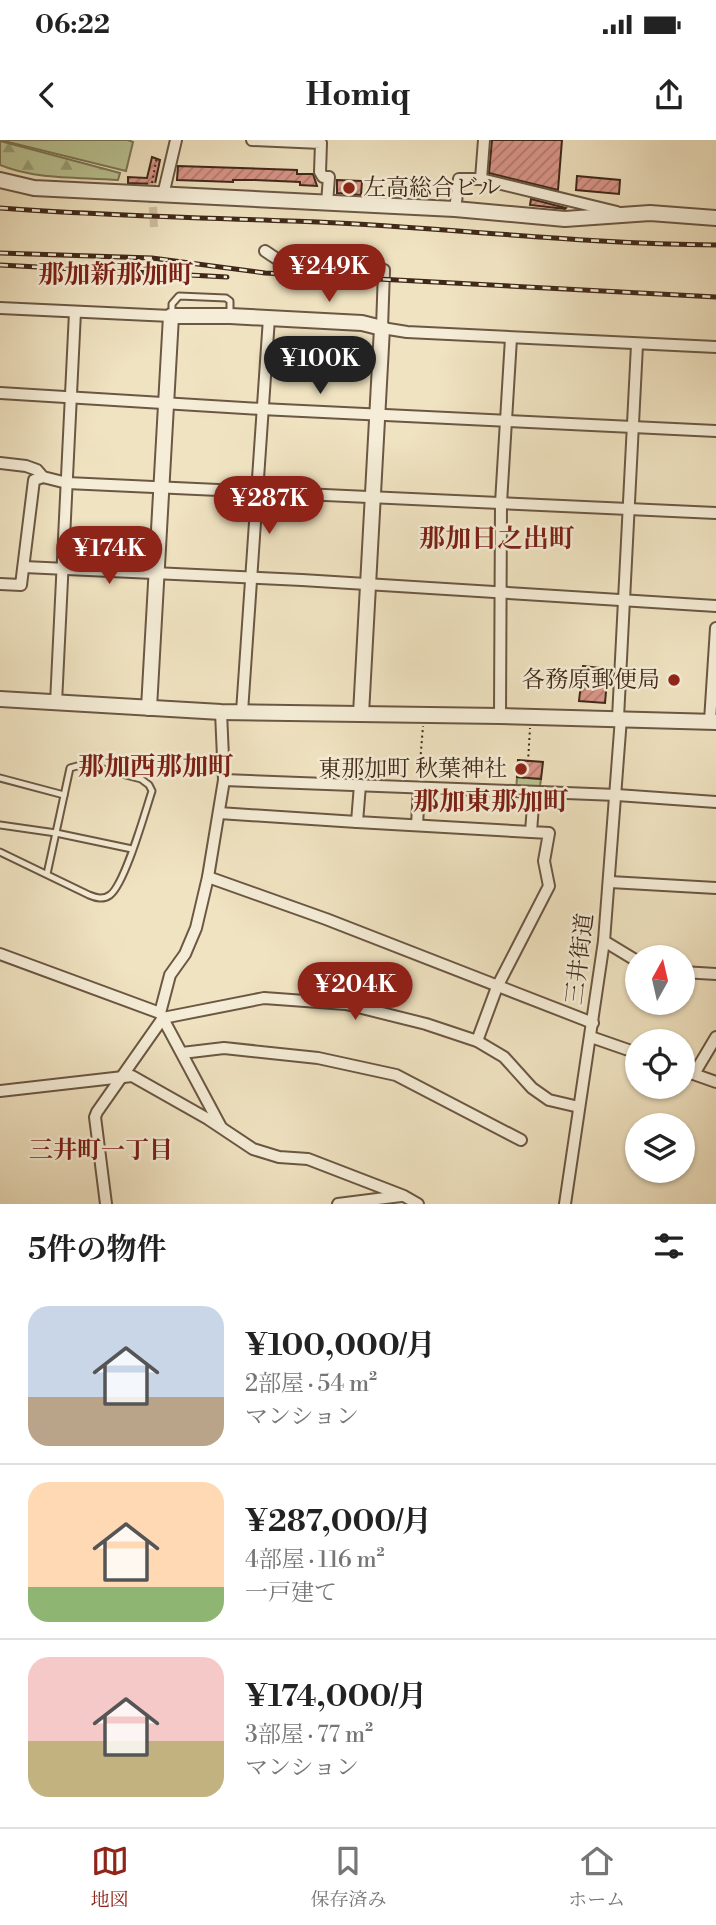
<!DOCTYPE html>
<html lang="ja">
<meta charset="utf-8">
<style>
:root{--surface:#fff;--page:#f2f2f2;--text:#222;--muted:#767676;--line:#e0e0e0;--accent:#8f2418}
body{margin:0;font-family:"Libre Bodoni","Noto Serif JP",serif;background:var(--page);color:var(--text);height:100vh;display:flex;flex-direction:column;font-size:26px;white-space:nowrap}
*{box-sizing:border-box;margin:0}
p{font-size:23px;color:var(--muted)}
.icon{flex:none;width:38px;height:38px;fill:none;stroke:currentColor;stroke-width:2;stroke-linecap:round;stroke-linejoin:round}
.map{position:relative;height:1064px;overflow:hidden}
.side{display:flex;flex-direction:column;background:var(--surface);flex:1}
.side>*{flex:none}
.needle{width:46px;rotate:8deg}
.fabs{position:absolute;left:625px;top:805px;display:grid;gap:14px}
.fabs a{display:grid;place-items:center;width:70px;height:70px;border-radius:50%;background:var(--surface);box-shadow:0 2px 5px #0004;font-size:35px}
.price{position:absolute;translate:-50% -60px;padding:0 16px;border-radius:24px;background:var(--accent);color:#fff;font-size:23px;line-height:46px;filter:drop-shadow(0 2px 4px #0008)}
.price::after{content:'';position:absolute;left:50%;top:42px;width:21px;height:16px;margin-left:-10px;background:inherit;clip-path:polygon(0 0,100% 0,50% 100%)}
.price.active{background:#222;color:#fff}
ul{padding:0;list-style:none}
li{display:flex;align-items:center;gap:21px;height:175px;padding:0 28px}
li+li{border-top:2px solid var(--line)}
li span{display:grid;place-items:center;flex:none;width:196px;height:140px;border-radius:21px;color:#555}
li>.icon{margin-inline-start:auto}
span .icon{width:84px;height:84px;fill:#fffc;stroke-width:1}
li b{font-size:30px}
h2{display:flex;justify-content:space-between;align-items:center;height:84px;padding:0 28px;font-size:30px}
.status{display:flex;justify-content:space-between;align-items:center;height:49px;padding:0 35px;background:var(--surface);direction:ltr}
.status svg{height:19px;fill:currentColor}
header{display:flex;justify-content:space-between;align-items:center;height:91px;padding:0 28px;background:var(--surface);font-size:32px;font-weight:700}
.dock{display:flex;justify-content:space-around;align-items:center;height:98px;border-top:2px solid var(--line);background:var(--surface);font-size:19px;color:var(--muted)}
.dock a{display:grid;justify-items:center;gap:4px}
.dock .active{color:var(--accent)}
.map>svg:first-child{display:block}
.grass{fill:#bac392;stroke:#7c7656;stroke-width:2}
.forest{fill:url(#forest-firs);stroke:#7c7656;stroke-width:2}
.park{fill:url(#park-tufts);stroke:#7c7656;stroke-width:2}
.building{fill:url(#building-hatch);stroke:#3f2819;stroke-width:2}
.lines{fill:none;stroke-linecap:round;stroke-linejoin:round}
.pedestrian-tunnel{stroke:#cdbe9f;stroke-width:8;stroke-dasharray:8 4;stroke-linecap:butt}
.service-casing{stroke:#6b5743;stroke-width:9}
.minor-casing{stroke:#6b5743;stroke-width:14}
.tertiary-casing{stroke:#6b5743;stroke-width:18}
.path{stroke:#3f2819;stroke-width:2;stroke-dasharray:2 3.5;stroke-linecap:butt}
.service{stroke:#f5edd7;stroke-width:5}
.minor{stroke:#f5edd7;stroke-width:10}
.tertiary{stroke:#f5edd7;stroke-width:14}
.rail-casing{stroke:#3f2819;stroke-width:5}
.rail{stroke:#f5edd7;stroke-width:2.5;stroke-dasharray:8;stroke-linecap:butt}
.poi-dot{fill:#8f2418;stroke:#f5edd7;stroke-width:2.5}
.labels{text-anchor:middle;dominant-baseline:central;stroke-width:5;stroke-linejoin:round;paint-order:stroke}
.poi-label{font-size:23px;fill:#3f2819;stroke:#f5edd7;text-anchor:end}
.street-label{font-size:23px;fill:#3f2819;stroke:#f5edd7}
.neighbourhood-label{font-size:24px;font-weight:bold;fill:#7a1f14;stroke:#f5edd7}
.quarter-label{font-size:26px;font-weight:bold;fill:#7a1f14;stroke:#f5edd7}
</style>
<div class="status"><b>06:22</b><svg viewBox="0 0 49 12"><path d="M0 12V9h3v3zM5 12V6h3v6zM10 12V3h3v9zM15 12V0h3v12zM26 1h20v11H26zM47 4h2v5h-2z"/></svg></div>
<header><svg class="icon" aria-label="back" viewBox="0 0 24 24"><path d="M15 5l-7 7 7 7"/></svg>Homiq<svg class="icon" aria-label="share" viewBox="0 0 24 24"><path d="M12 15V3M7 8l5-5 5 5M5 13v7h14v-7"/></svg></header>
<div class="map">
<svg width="716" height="1064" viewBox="0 0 716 1064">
<defs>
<pattern id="forest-firs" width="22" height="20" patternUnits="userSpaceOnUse" patternTransform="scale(1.75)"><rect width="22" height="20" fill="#bac392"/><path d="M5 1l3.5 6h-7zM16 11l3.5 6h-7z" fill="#999e76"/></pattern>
<pattern id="park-tufts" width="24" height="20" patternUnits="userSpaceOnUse" patternTransform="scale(1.75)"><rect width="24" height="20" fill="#bac392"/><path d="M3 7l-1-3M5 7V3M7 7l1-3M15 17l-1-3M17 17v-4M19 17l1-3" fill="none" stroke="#999e76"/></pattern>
<pattern id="building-hatch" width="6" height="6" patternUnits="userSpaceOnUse" patternTransform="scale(1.75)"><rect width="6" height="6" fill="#da9689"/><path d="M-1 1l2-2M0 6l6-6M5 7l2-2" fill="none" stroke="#b27a6f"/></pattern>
</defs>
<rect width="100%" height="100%" fill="#f0e3c1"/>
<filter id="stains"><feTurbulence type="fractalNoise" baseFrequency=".00286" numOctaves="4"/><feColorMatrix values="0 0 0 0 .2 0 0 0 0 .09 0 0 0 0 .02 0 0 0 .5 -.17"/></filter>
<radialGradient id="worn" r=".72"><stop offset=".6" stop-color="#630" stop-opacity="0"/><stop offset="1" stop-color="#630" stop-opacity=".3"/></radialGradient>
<!-- grass -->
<polygon class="grass" points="0,0 128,0 133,2 126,31"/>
<!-- forest -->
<path class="forest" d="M0 1 120 33 118 40C80 37 35 40 0 25Z"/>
<!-- park -->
<polygon class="park" points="525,621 528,622 528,638 541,639 539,653 516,652 517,637 524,638"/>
<!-- building -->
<g class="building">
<polygon points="492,0 562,0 558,50 489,33"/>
<polygon points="152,17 160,20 155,44 128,43 128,37 147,38"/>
<polygon points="178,26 297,30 297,34 313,34 317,46 300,45 300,42 255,40 233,40 233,42 177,40"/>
<polygon points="577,36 620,40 619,54 576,50"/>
<polygon points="337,40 362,41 361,55 337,53"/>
<polygon points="531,59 566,68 565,69 530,65"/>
<polygon points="583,526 608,529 605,563 579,561"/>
<polygon points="518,620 543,622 541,639 517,637"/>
</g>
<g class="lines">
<!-- pedestrian-tunnel -->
<polyline class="pedestrian-tunnel" points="152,43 154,87"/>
<!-- service casing -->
<g class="service-casing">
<g id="service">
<polyline points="172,173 172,164 179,156 226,158 230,161 230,173"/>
<polyline points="0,638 64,655"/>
<polyline points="0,685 56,693 132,709"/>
<path d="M0 712 89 755C96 758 103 760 110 755 125 744 145 672 152 651L149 645 141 639 84 624 70 628 47 734"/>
</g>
</g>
<!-- minor casing -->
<g class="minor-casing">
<g id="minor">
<polyline points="252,0 321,3 320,32 323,37 329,37 327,63"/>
<polyline points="481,39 484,0"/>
<polyline points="163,55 176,0"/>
<polyline points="455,69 459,39 481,39 617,72"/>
<polyline points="265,111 280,121 373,126 384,130 382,188 407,192 716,207"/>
<polyline points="0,168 171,176"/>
<polyline points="0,253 261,269 716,291"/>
<polyline points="0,323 26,326 37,330 43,337 67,343 716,373"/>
<polyline points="24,427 302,440 716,466"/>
<polyline points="0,444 21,445 34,340 43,337"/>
<polyline points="56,563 75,172"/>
<polyline points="242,572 269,178"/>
<polyline points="500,576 501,363 511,198"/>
<polyline points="618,578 637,205"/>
<polyline points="710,581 716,488"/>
<polyline points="224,640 617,655 716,662"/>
<polyline points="360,645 357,682 531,692"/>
<polyline points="219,673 357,682"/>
<polyline points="417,685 419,648"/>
<polyline points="208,737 326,779 593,883"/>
<polyline points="610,742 716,748"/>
<polyline points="604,801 637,821"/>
<polyline points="0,814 160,873 221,987"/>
<polyline points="682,832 716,834"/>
<polyline points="160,873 170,835 185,814 196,788 208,737 224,640 221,572"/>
<polyline points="591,897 637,913"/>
<polyline points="477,901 497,847 549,746 544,721 549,693 531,692 534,652"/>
<polyline points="182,913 224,908 318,918 396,935 521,1000"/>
<polyline points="682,930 716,942"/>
<polyline points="694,934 716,897"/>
<polyline points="0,951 132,936 208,979 253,1009 279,1017 308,1019 404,1056 418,1064"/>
<polyline points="106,1064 95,977 97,972 163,878 264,858 346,864 426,884 477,901 504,917 532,948 549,960 579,967"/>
<polyline points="338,1064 401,1056"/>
<polyline points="565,1064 604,801 621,578"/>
</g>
</g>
<!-- tertiary casing -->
<g class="tertiary-casing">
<g id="tertiary">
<polyline points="0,40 34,48 455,69 565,79 650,73 716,78"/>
<polyline points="0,559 221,572 500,576 716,582"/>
<polyline points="149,568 171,176 230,176 362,183 382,188 361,574"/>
</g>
</g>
<!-- path -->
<g class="path">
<polyline points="152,43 157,16"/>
<polyline points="528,622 530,588"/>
<polyline points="419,636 423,586"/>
</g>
<!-- service -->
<use href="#service" class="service"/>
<!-- minor -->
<use href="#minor" class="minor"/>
<!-- tertiary -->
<use href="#tertiary" class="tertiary"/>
<!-- rail casing -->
<g class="rail-casing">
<g id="rail">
<path d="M0 68C106 76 212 78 318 82 451 88 583 104 716 105"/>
<polyline points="0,113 152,118 265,133 716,157"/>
<polyline points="0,125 227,137"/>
</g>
</g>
<!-- rail -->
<use href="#rail" class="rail"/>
</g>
<!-- markers -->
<g class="poi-dot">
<circle cx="349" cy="48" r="7"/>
<circle cx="674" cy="540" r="7"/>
<circle cx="521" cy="629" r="7"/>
</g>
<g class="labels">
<!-- poi labels -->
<g class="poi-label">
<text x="363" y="48" text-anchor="start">左高総合ビル</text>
<text x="660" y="540">各務原郵便局</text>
<text x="507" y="629">東那加町 秋葉神社</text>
</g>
<!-- street labels -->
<g class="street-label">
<text transform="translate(580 819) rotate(-83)">三井街道</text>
</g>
<!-- neighbourhood labels -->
<g class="neighbourhood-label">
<text x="101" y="1011">三井町一丁目</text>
</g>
<!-- quarter labels -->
<g class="quarter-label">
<text x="116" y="135">那加新那加町</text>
<text x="497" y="399">那加日之出町</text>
<text x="156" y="627">那加西那加町</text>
<text x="491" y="662">那加東那加町</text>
</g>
</g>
<rect width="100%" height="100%" filter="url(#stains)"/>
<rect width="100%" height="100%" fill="url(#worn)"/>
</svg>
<div class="fabs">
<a><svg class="needle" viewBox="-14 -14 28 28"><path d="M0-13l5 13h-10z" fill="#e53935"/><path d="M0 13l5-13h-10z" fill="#767676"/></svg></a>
<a><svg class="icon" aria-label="locate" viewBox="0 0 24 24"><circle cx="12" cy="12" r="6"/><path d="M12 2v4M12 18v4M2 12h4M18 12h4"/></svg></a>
<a><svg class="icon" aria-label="layers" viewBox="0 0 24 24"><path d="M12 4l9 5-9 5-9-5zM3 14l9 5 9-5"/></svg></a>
</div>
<b class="price" style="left:329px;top:164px">¥249K</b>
<b class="price active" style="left:320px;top:256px">¥100K</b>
<b class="price" style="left:269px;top:396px">¥287K</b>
<b class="price" style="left:109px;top:446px">¥174K</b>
<b class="price" style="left:355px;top:882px">¥204K</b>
</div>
<section class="side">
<h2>5件の物件<svg class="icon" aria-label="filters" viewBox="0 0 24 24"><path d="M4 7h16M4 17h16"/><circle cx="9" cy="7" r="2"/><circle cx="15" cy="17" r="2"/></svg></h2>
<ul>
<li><span style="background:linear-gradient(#c9d6e8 65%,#b9a48a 0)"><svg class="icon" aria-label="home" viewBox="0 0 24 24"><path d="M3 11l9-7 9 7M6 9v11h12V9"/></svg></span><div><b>¥100,000/月</b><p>2部屋 · 54 m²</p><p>マンション</p></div></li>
<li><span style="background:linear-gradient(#ffd9b3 75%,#8fb573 0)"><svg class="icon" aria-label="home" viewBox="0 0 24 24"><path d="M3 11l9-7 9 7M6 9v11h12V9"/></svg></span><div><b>¥287,000/月</b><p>4部屋 · 116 m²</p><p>一戸建て</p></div></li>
<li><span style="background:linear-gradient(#f6c9c9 60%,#c2b280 0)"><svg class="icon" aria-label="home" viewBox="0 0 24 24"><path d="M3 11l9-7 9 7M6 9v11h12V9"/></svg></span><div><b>¥174,000/月</b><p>3部屋 · 77 m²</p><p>マンション</p></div></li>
</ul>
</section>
<nav class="dock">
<a class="active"><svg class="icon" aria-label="map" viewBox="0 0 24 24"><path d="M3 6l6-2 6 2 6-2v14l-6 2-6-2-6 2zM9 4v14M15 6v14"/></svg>地図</a>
<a><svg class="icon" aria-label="saved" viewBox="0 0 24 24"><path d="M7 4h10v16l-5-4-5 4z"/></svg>保存済み</a>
<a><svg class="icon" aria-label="home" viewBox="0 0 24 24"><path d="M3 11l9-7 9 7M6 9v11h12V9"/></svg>ホーム</a>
</nav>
